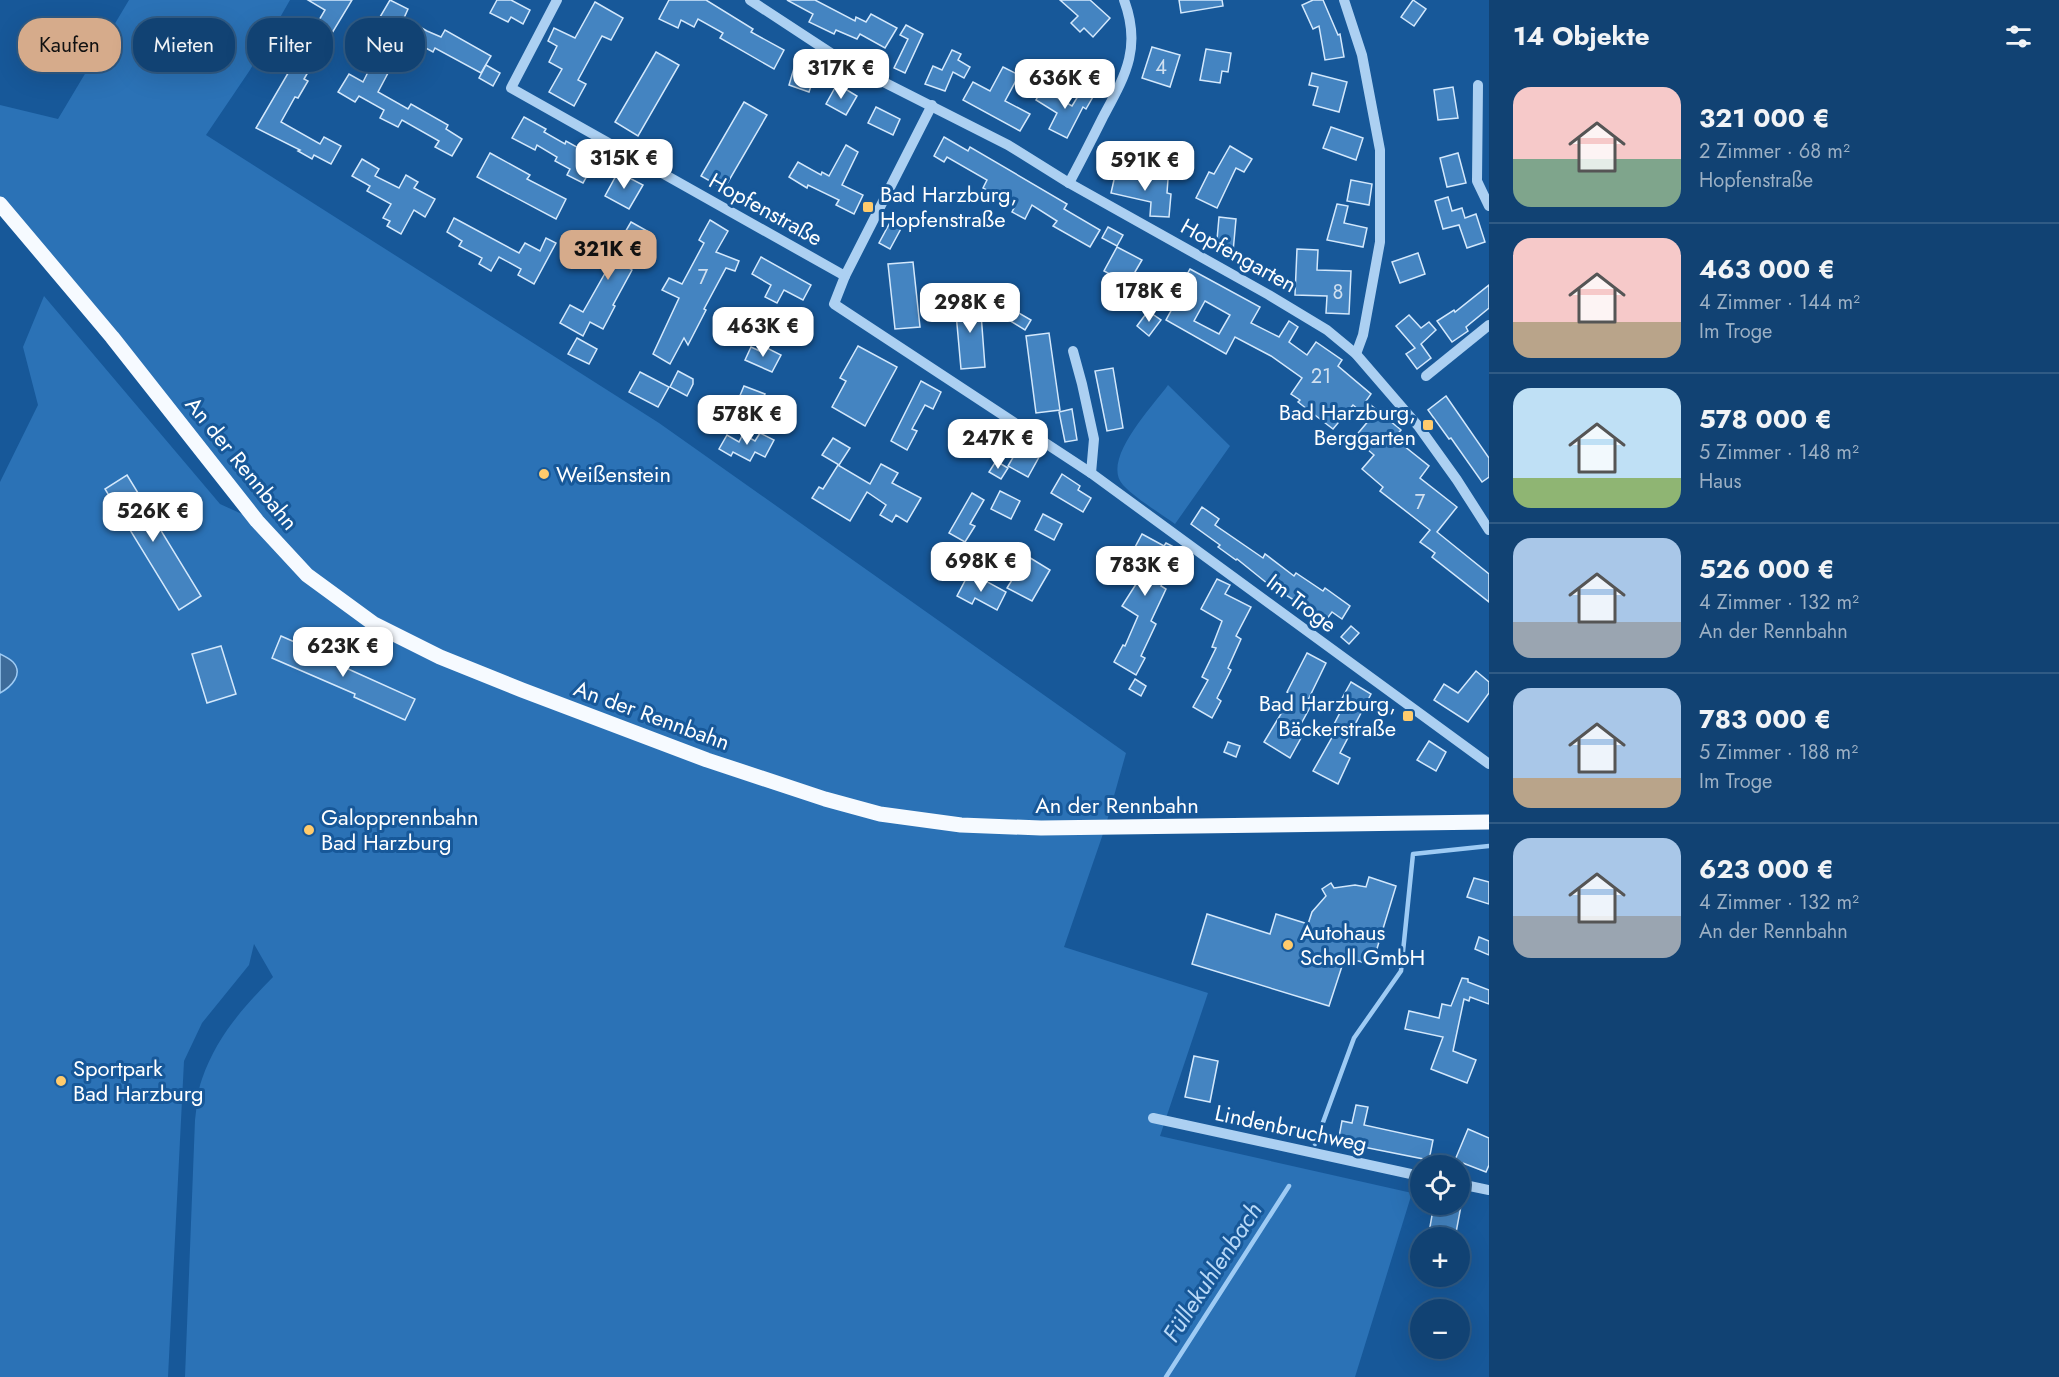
<!DOCTYPE html>
<html lang="de">
<meta charset="utf-8">
<style>
:root{--surface:#114273;--page:#1e4d7b;--text:#f1f3f6;--muted:#9cb0c4;--line:#305b85;--accent:#d6ab8b}
body{margin:0;font-family:Jost,sans-serif;background:var(--page);color:var(--text);height:100vh;display:flex;flex-direction:column;font-size:22px;white-space:nowrap}
*{box-sizing:border-box;margin:0}
p{font-size:20px;color:var(--muted)}
.icon{flex:none;width:33px;height:33px;fill:none;stroke:currentColor;stroke-width:2;stroke-linecap:round;stroke-linejoin:round}
.map{position:relative;flex:1;overflow:hidden}
.sheet{display:flex;flex-direction:column;background:var(--surface);width:570px}
.sheet>*{flex:none}
.top-card{position:absolute;left:18px;top:18px;width:570px;height:54px;display:flex;gap:12px}
.buttons{position:absolute;left:1410px;top:1155px;display:grid;gap:12px}
.buttons a{display:grid;place-items:center;width:60px;height:60px;border-radius:50%;background:var(--surface);box-shadow:0 6px 24px #0002,0 0 0 2px var(--line);font-size:30px}
.price{position:absolute;translate:-50% -51px;padding:0 14px;border-radius:12px;background:#fff;color:#222;font-size:20px;line-height:39px;filter:drop-shadow(0 2px 3px #0008)}
.price::after{content:'';position:absolute;left:50%;top:36px;width:18px;height:14px;margin-left:-9px;background:inherit;clip-path:polygon(0 0,100% 0,50% 100%)}
.price.on{background:var(--accent);color:#111}
ul{padding:0;list-style:none}
li{display:flex;align-items:center;gap:18px;height:150px;padding:0 24px}
li+li{border-top:2px solid var(--line)}
li span{display:grid;place-items:center;flex:none;width:168px;height:120px;border-radius:18px;color:#555}
li>.icon{margin-inline-start:auto}
span .icon{width:72px;height:72px;fill:#fffc;stroke-width:1}
li b{font-size:26px}
h2{display:flex;justify-content:space-between;align-items:center;height:72px;padding:0 24px;font-size:26px}
.chip{padding:0 21px;border-radius:24px;background:var(--surface);box-shadow:0 6px 24px #0002,0 0 0 2px var(--line);font-size:21px;line-height:54px}
.chip.on{background:var(--accent);color:#111}
main{display:flex;flex:1;min-height:0}
.map>svg:first-child{display:block}
.green{fill:#2b72b6}
.water{fill:#3e6c9a;stroke:#9ecbf4;stroke-width:1.5}
.lines{fill:none;stroke-linecap:round;stroke-linejoin:round}
.stream{stroke:#9ecbf4;stroke-width:4.5}
.building{fill:#4484c1;stroke:#d3e8fc;stroke-width:1.5;fill-rule:evenodd}
.minor{stroke:#acd0f2;stroke-width:10}
.major{stroke:#f6faff;stroke-width:15}
.poi-dot{fill:#ffcb6c;stroke:#175899;stroke-width:2}
.labels{text-anchor:middle;dominant-baseline:central;stroke-width:6;stroke-linejoin:round;paint-order:stroke}
.number-label{font-size:20px;fill:#d0e0f0}
.poi-label{font-size:22px;fill:#fff;stroke:#175899;text-anchor:start}
.street-label{font-size:22px;fill:#fff;stroke:#175899}
.water-label{font-size:24px;font-style:italic;fill:#b8d9f8;stroke:#175899}
</style>
<main>
<div class="map">
<svg width="1489" height="1377" viewBox="0 0 1489 1377">
<rect width="100%" height="100%" fill="#175899"/>
<!-- green -->
<g class="green">
<path d="M129 0H290L250 70 206 135 659 423 1126 753 1105 828 1064 947 1208 993 1160 1136 1412 1193 1355 1377H185L195 1120C197 1107 197 1092 202 1079 217 1036 242 1009 273 977L254 944 249 965 202 1023 184 1061 168 1377H0V482L38 405 23 347 44 296 220 504 255 520 0 206V105L58 119Z"/>
<path d="M1168 385 1230 446 1175 524C1160 513 1135 498 1123 485 1100 460 1154 405 1168 385Z"/>
</g>
<!-- water -->
<path class="water" d="M0 654C4 656 10 659 13 662 24 674 11 687 0 693Z"/>
<g class="lines">
<!-- stream -->
<g class="stream">
<polyline points="1315,1144 1354,1038 1401,971 1413,854 1489,846"/>
<polyline points="1166,1377 1289,1186"/>
</g>
</g>
<!-- building -->
<g class="building">
<polygon points="308,0 352,0 329,38 333,40 323,57 318,55 304,79 308,81 298,98 295,97 281,122 320,144 324,137 341,146 331,164 314,155 312,159 298,151 300,150 256,128 325,10"/>
<polygon points="390,0 408,9 404,18 427,31 441,37 445,30 491,56 481,73 435,48 433,52 424,47 417,59 388,42 397,27 380,17"/>
<polygon points="497,0 511,0 530,10 523,24 511,17 508,22 490,13"/>
<polygon points="669,0 706,0 753,29 751,32 784,50 774,69 720,38 723,33 698,19 694,27 681,20 678,28 659,19"/>
<polygon points="787,0 815,0 855,21 856,17 866,22 871,14 897,28 885,48 860,34 857,39 836,30 834,34 809,22 813,14"/>
<polygon points="1060,0 1090,0 1110,18 1093,37 1084,28 1080,32 1071,23 1078,16"/>
<polygon points="1179,0 1222,0 1223,6 1181,13"/>
<polygon points="1313,0 1323,0 1338,35 1340,34 1344,57 1325,60 1319,26 1313,29 1302,5"/>
<polygon points="1413,0 1426,9 1414,26 1401,17"/>
<polygon points="595,2 623,18 611,40 602,36 578,80 586,84 574,106 549,92 562,69 549,62 557,46 548,41 554,28 575,38"/>
<polygon points="906,25 923,34 905,73 894,68 908,39 900,35"/>
<polygon points="1152,47 1180,55 1170,87 1142,78"/>
<polygon points="1206,49 1231,53 1228,72 1222,71 1220,83 1200,80"/>
<polygon points="952,50 961,54 958,60 970,67 964,78 953,72 945,91 925,84 933,66 942,70"/>
<polygon points="656,52 679,65 638,136 615,122"/>
<polygon points="372,64 388,73 378,92 408,109 411,104 448,125 446,129 462,139 452,156 435,147 439,141 402,120 398,127 380,118 384,110 359,96 355,102 338,92 349,74 363,82"/>
<polygon points="486,65 500,73 493,86 479,78"/>
<polygon points="795,65 816,71 809,92 789,85"/>
<polygon points="1003,67 1019,75 1005,101 1030,114 1020,131 963,100 973,82 990,91"/>
<polygon points="1312,73 1347,82 1339,112 1313,105 1318,87 1309,85"/>
<polygon points="837,84 857,96 846,115 826,104"/>
<polygon points="1453,87 1458,118 1438,120 1434,90"/>
<polygon points="1083,88 1094,95 1086,109 1083,107 1067,138 1049,129 1057,113 1036,100 1042,89 1072,106"/>
<polygon points="744,102 767,115 724,189 701,176"/>
<polygon points="876,107 900,119 893,135 868,123"/>
<polygon points="524,117 546,129 544,132 565,144 566,141 597,158 583,183 567,175 570,169 555,161 557,157 537,145 535,150 512,138"/>
<polygon points="1331,127 1363,138 1356,160 1323,148"/>
<polygon points="944,137 968,151 970,147 1067,204 1064,209 1100,230 1090,247 1053,226 1057,221 1032,205 1025,219 1012,212 1015,206 983,188 987,180 947,157 944,162 934,156"/>
<polygon points="846,145 858,152 842,185 863,195 854,214 836,205 839,200 808,185 807,188 789,177 798,162 821,175 822,172 829,176"/>
<polygon points="1230,146 1252,159 1244,172 1236,168 1217,208 1196,198 1209,172 1214,174"/>
<polygon points="490,153 530,175 527,179 566,199 556,219 477,177"/>
<polygon points="1458,153 1466,183 1447,187 1440,158"/>
<polygon points="362,159 379,169 375,176 399,188 406,175 418,182 414,188 435,199 425,217 414,210 401,234 387,226 390,221 383,218 391,204 367,191 370,186 352,176"/>
<polygon points="1116,171 1146,178 1168,179 1167,193 1171,194 1169,217 1150,216 1151,202 1111,193"/>
<polygon points="618,172 643,185 629,209 605,196"/>
<polygon points="1351,180 1372,184 1369,205 1347,201"/>
<polygon points="1448,197 1452,211 1462,208 1465,218 1476,214 1485,242 1467,248 1459,225 1443,229 1435,201"/>
<polygon points="1337,204 1348,206 1344,223 1367,228 1363,247 1327,240"/>
<polygon points="893,217 904,223 890,249 879,243"/>
<polygon points="1219,217 1236,219 1233,252 1216,251"/>
<polygon points="454,218 519,253 525,243 540,251 546,238 556,243 534,284 518,275 521,269 499,257 491,271 479,264 482,258 459,246 462,241 447,232"/>
<polygon points="710,220 728,231 716,252 739,261 735,271 726,268 704,309 706,310 688,345 684,338 670,364 653,354 679,298 662,290 669,278 682,284 704,243 699,240"/>
<polygon points="631,222 649,232 629,268 632,270 613,305 615,306 603,329 590,322 583,336 560,323 570,305 583,312 613,259 595,250 601,238 617,246"/>
<polygon points="1108,227 1123,235 1117,246 1102,238"/>
<polygon points="1117,247 1142,260 1128,284 1104,271"/>
<polygon points="1297,249 1318,250 1317,270 1351,271 1349,314 1326,313 1327,296 1295,295"/>
<polygon points="1418,253 1425,274 1400,283 1392,262"/>
<polygon points="761,257 811,285 803,300 784,290 777,303 765,297 771,285 752,274"/>
<polygon points="913,262 920,327 895,329 888,264"/>
<path d="M1190 269 1260 307 1251 323 1279 337 1289 321 1298 327 1289 342 1307 355 1316 342 1342 360 1338 366 1371 394 1366 401 1401 430 1394 438 1429 466 1420 478 1457 507 1437 532 1489 574V602L1432 557 1435 553 1420 542 1430 530 1380 491 1383 487 1362 469 1374 455 1354 438 1370 419 1353 405 1333 429 1298 402 1300 400 1291 394 1302 378 1271 356 1235 337 1226 354 1166 320 1184 287 1181 285ZM1205 301 1230 315 1219 334 1194 321Z"/>
<polygon points="1489,285 1489,308 1466,327 1468,331 1452,342 1437,321 1454,310 1455,312"/>
<polygon points="980,300 985,367 961,369 955,302"/>
<polygon points="1000,302 1031,320 1025,330 994,311"/>
<polygon points="1148,311 1161,320 1149,336 1137,326"/>
<polygon points="1409,315 1421,328 1429,322 1436,330 1421,344 1431,358 1417,369 1406,354 1415,348 1396,326"/>
<polygon points="1049,333 1060,410 1036,413 1026,336"/>
<polygon points="577,338 597,349 589,364 568,354"/>
<polygon points="858,346 897,367 865,426 832,407 846,381 840,378"/>
<polygon points="751,347 762,352 765,347 781,355 772,372 745,360"/>
<polygon points="1113,368 1123,428 1107,431 1095,371"/>
<polygon points="678,371 693,379 693,384 687,396 670,387"/>
<polygon points="640,372 669,387 658,407 629,392"/>
<polygon points="921,381 941,392 933,409 925,405 912,429 917,431 907,450 891,441"/>
<polygon points="744,386 765,394 757,413 736,405"/>
<polygon points="1446,396 1489,458 1489,477 1482,482 1451,438 1449,439 1428,410"/>
<polygon points="1072,409 1077,440 1065,442 1059,412"/>
<polygon points="760,433 774,440 765,457 755,452 750,461 733,452 731,456 719,449 727,435 739,442 743,434 755,441"/>
<polygon points="833,438 850,448 839,465 822,455"/>
<polygon points="1019,447 1039,457 1028,477 1008,466"/>
<polygon points="996,461 1008,468 1001,479 989,472"/>
<polygon points="881,464 898,473 892,483 921,498 907,522 896,515 892,522 880,515 886,505 867,492 850,521 812,498 819,487 823,489 838,465 870,484"/>
<polygon points="1062,474 1080,486 1078,490 1091,498 1083,512 1051,493"/>
<polygon points="127,475 201,596 179,610 105,489"/>
<polygon points="1000,491 1020,501 1011,519 991,509"/>
<polygon points="972,493 984,500 970,524 975,526 965,542 949,533"/>
<polygon points="1202,507 1219,519 1215,525 1263,558 1265,554 1294,576 1296,573 1323,591 1325,588 1350,606 1342,619 1332,612 1326,620 1268,584 1237,559 1236,560 1218,547 1220,545 1191,524"/>
<polygon points="1043,514 1062,524 1054,540 1035,530"/>
<polygon points="1142,534 1164,546 1166,543 1176,548 1173,554 1178,556 1161,586 1166,589 1151,621 1156,624 1141,656 1145,658 1136,675 1114,662 1123,645 1125,646 1138,616 1122,606 1138,581 1127,576 1138,554 1133,551"/>
<polygon points="1027,556 1050,570 1032,601 1007,588"/>
<polygon points="968,575 983,583 984,580 1006,592 997,610 975,598 972,604 957,596"/>
<polygon points="1217,579 1230,585 1225,594 1251,607 1236,636 1241,639 1228,668 1231,670 1217,698 1221,701 1212,718 1193,707 1208,680 1202,677 1216,648 1212,647 1222,621 1201,609"/>
<polygon points="1351,626 1359,633 1349,644 1341,637"/>
<polygon points="281,636 347,665 346,668 415,699 405,720 354,697 355,694 272,658"/>
<polygon points="221,646 236,694 207,703 192,654"/>
<polygon points="1307,653 1326,663 1308,700 1313,702 1295,735 1301,738 1290,758 1264,742 1293,694 1287,692"/>
<polygon points="1476,671 1489,682 1489,693 1468,722 1434,700 1444,684 1458,693"/>
<polygon points="1135,679 1146,686 1141,696 1129,689"/>
<polygon points="1351,682 1371,694 1340,753 1350,758 1338,784 1313,771 1335,732 1331,730 1344,705 1340,702"/>
<polygon points="1429,741 1446,752 1436,771 1417,760"/>
<polygon points="1228,742 1240,746 1236,757 1224,752"/>
<polygon points="1369,877 1396,886 1372,965 1345,957 1329,1006 1192,964 1207,914 1270,934 1276,914 1308,924 1312,912 1326,896 1322,889 1331,883 1334,888 1355,885 1366,887"/>
<polygon points="1474,878 1489,882 1489,904 1467,897"/>
<polygon points="1479,937 1489,941 1489,955 1475,949"/>
<polygon points="1462,978 1468,979 1468,982 1489,990 1489,1004 1470,997 1469,1001 1464,999 1453,1051 1476,1060 1467,1083 1431,1069 1443,1037 1405,1029 1409,1011 1439,1018 1442,1004 1451,1006"/>
<polygon points="1194,1056 1218,1061 1210,1102 1185,1097"/>
<polygon points="1356,1105 1368,1107 1364,1125 1433,1140 1429,1160 1338,1142 1342,1121 1352,1123"/>
<polygon points="1468,1129 1489,1138 1489,1165 1486,1172 1455,1160"/>
<polygon points="1434,1204 1461,1206 1455,1238 1428,1238"/>
</g>
<g class="lines">
<!-- minor -->
<g class="minor">
<polyline points="557,0 511,88 845,276"/>
<polyline points="750,0 846,63 1008,145 1069,183 1269,295 1327,330 1356,354 1419,427 1457,480 1489,530"/>
<polyline points="1344,0 1362,55 1380,150 1380,242 1363,335 1356,354"/>
<polyline points="1478,85 1477,181 1489,206"/>
<polyline points="932,105 845,276 834,304 1091,473 1489,764"/>
<path d="M1069 183C1081 161 1092 139 1103 117 1125 76 1142 48 1124 0"/>
<polyline points="1073,351 1082,384 1094,439 1091,473"/>
<polyline points="1426,376 1489,325"/>
<polyline points="1153,1118 1420,1176"/>
<polyline points="1460,1184 1489,1190"/>
</g>
<!-- major -->
<polyline class="major" points="0,204 112,337 257,521 307,575 374,624 440,657 522,690 707,760 825,799 880,814 961,825 1041,828 1489,822"/>
</g>
<!-- markers -->
<g class="poi-dot">
<rect x="862" y="201" width="12" height="12" rx="3"/>
<rect x="1422" y="419" width="12" height="12" rx="3"/>
<circle cx="544" cy="474" r="6"/>
<rect x="1402" y="710" width="12" height="12" rx="3"/>
<circle cx="309" cy="830" r="6"/>
<circle cx="1288" cy="945" r="6"/>
<circle cx="61" cy="1081" r="6"/>
</g>
<g class="labels">
<!-- number labels -->
<g class="number-label">
<text x="1161" y="67">4</text>
<text x="703" y="277">7</text>
<text x="1338" y="292">8</text>
<text x="1321" y="376">21</text>
<text x="1420" y="502">7</text>
</g>
<!-- poi labels -->
<g class="poi-label">
<text x="880" y="194">Bad Harzburg,<tspan x="880" dy="25">Hopfenstraße</tspan></text>
<text x="1416" y="412" text-anchor="end">Bad Harzburg,<tspan x="1416" dy="25">Berggarten</tspan></text>
<text x="556" y="474">Weißenstein</text>
<text x="1396" y="703" text-anchor="end">Bad Harzburg,<tspan x="1396" dy="25">Bäckerstraße</tspan></text>
<text x="321" y="817">Galopprennbahn<tspan x="321" dy="25">Bad Harzburg</tspan></text>
<text x="1300" y="932">Autohaus<tspan x="1300" dy="25">Scholl GmbH</tspan></text>
<text x="73" y="1068">Sportpark<tspan x="73" dy="25">Bad Harzburg</tspan></text>
</g>
<!-- street labels -->
<g class="street-label">
<text transform="translate(766 209) rotate(29)">Hopfenstraße</text>
<text transform="translate(1239 255) rotate(29)">Hopfengarten</text>
<text transform="translate(242 463) rotate(51)">An der Rennbahn</text>
<text transform="translate(1302 603) rotate(37)">Im Troge</text>
<text transform="translate(652 715) rotate(20)">An der Rennbahn</text>
<text x="1117" y="805">An der Rennbahn</text>
<text transform="translate(1291 1128) rotate(12)">Lindenbruchweg</text>
</g>
<!-- water labels -->
<g class="water-label">
<text transform="translate(1212 1272) rotate(-57)">Füllekuhlenbach</text>
</g>
</g>
</svg>
<div class="buttons">
<a><svg class="icon" aria-label="locate" viewBox="0 0 24 24"><circle cx="12" cy="12" r="6"/><path d="M12 2v4M12 18v4M2 12h4M18 12h4"/></svg></a>
<a>+</a>
<a>−</a>
</div>
<b class="price" style="left:841px;top:100px">317K €</b>
<b class="price" style="left:1065px;top:110px">636K €</b>
<b class="price" style="left:624px;top:190px">315K €</b>
<b class="price" style="left:1145px;top:192px">591K €</b>
<b class="price on" style="left:608px;top:281px">321K €</b>
<b class="price" style="left:1149px;top:323px">178K €</b>
<b class="price" style="left:970px;top:334px">298K €</b>
<b class="price" style="left:763px;top:358px">463K €</b>
<b class="price" style="left:747px;top:446px">578K €</b>
<b class="price" style="left:998px;top:470px">247K €</b>
<b class="price" style="left:153px;top:543px">526K €</b>
<b class="price" style="left:981px;top:593px">698K €</b>
<b class="price" style="left:1145px;top:597px">783K €</b>
<b class="price" style="left:343px;top:678px">623K €</b>
<div class="top-card">
<a class="chip on">Kaufen</a>
<a class="chip">Mieten</a>
<a class="chip">Filter</a>
<a class="chip">Neu</a>
</div>
</div>
<section class="sheet">
<h2>14 Objekte<svg class="icon" aria-label="filters" viewBox="0 0 24 24"><path d="M4 7h16M4 17h16"/><circle cx="9" cy="7" r="2"/><circle cx="15" cy="17" r="2"/></svg></h2>
<ul>
<li><span style="background:linear-gradient(#f6c9c9 60%,#7fa58c 0)"><svg class="icon" aria-label="home" viewBox="0 0 24 24"><path d="M3 11l9-7 9 7M6 9v11h12V9"/></svg></span><div><b>321 000 €</b><p>2 Zimmer · 68 m²</p><p>Hopfenstraße</p></div></li>
<li><span style="background:linear-gradient(#f6c9c9 70%,#b9a48a 0)"><svg class="icon" aria-label="home" viewBox="0 0 24 24"><path d="M3 11l9-7 9 7M6 9v11h12V9"/></svg></span><div><b>463 000 €</b><p>4 Zimmer · 144 m²</p><p>Im Troge</p></div></li>
<li><span style="background:linear-gradient(#bfe0f5 75%,#8fb573 0)"><svg class="icon" aria-label="home" viewBox="0 0 24 24"><path d="M3 11l9-7 9 7M6 9v11h12V9"/></svg></span><div><b>578 000 €</b><p>5 Zimmer · 148 m²</p><p>Haus</p></div></li>
<li><span style="background:linear-gradient(#a9c7e8 70%,#9aa5b1 0)"><svg class="icon" aria-label="home" viewBox="0 0 24 24"><path d="M3 11l9-7 9 7M6 9v11h12V9"/></svg></span><div><b>526 000 €</b><p>4 Zimmer · 132 m²</p><p>An der Rennbahn</p></div></li>
<li><span style="background:linear-gradient(#a9c7e8 75%,#b9a48a 0)"><svg class="icon" aria-label="home" viewBox="0 0 24 24"><path d="M3 11l9-7 9 7M6 9v11h12V9"/></svg></span><div><b>783 000 €</b><p>5 Zimmer · 188 m²</p><p>Im Troge</p></div></li>
<li><span style="background:linear-gradient(#a9c7e8 65%,#9aa5b1 0)"><svg class="icon" aria-label="home" viewBox="0 0 24 24"><path d="M3 11l9-7 9 7M6 9v11h12V9"/></svg></span><div><b>623 000 €</b><p>4 Zimmer · 132 m²</p><p>An der Rennbahn</p></div></li>
</ul>
</section>
</main>
